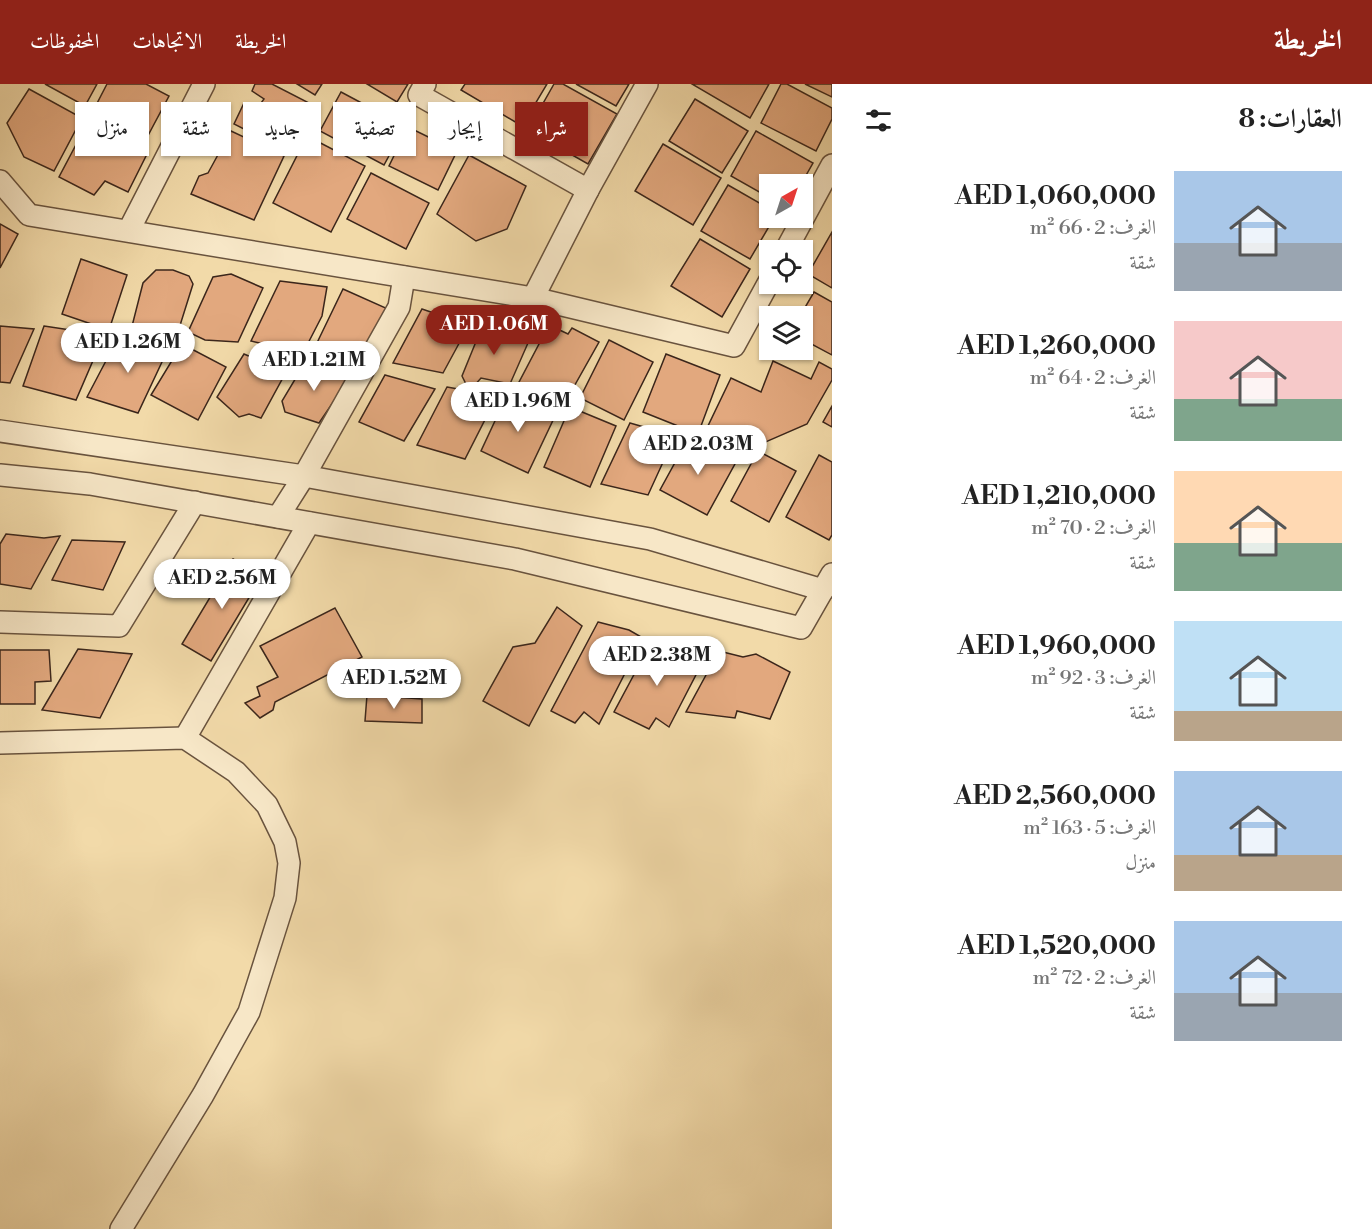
<!DOCTYPE html>
<html lang="ar">
<meta charset="utf-8">
<style>
:root{--surface:#fff;--page:#f2f2f2;--text:#222;--muted:#767676;--accent:#8f2418}
body{margin:0;font-family:"Libre Bodoni",Amiri,serif;background:var(--page);color:var(--text);direction:rtl;height:100vh;display:flex;flex-direction:column;font-size:22px;white-space:nowrap}
*{box-sizing:border-box;margin:0}
p{font-size:20px;color:var(--muted)}
.icon{flex:none;width:33px;height:33px;fill:none;stroke:currentColor;stroke-width:2;stroke-linecap:round;stroke-linejoin:round}
.map{position:relative;flex:1;overflow:hidden;direction:ltr}
.drawer{display:flex;flex-direction:column;background:var(--surface);width:540px}
.drawer>*{flex:none}
.banner{position:absolute;left:18px;top:18px;width:570px;height:54px;direction:rtl;display:flex;gap:12px}
.needle{width:39px;rotate:39deg}
.tools{position:absolute;left:759px;top:90px;display:grid;gap:12px}
.tools a{display:grid;place-items:center;width:54px;height:54px;border-radius:0px;background:var(--surface);box-shadow:0 2px 4px #0004;font-size:30px}
.price{position:absolute;translate:-50% -51px;padding:0 14px;border-radius:21px;background:#fff;color:#222;font-size:20px;line-height:39px;filter:drop-shadow(0 2px 3px #0008)}
.price::after{content:'';position:absolute;left:50%;top:36px;width:18px;height:14px;margin-left:-9px;background:inherit;clip-path:polygon(0 0,100% 0,50% 100%)}
.price.active{background:var(--accent);color:#fff}
ul{padding:0;list-style:none}
li{display:flex;align-items:center;gap:18px;height:150px;padding:0 30px}
li span{display:grid;place-items:center;flex:none;width:168px;height:120px;border-radius:0px;color:#555}
li>.icon{margin-inline-start:auto}
span .icon{width:72px;height:72px;fill:#fffc;stroke-width:1}
li b{font-size:26px}
h2{display:flex;justify-content:space-between;align-items:center;height:72px;padding:0 30px;font-size:26px}
.pill{padding:0 21px;border-radius:0px;background:var(--surface);box-shadow:0 2px 4px #0004;font-size:21px;line-height:54px}
.pill.active{background:var(--accent);color:#fff}
header{display:flex;align-items:center;gap:36px;box-sizing:border-box;height:84px;padding:0 30px;background:var(--accent);color:#fff}
header strong{font-size:28px}
nav{display:flex;gap:33px;margin-inline-start:auto;font-size:21px}
main{display:flex;flex:1;min-height:0}
.map>svg:first-child{display:block}
.building{fill:#e2a87e;stroke:#3b261b;stroke-width:1.5}
.lines{fill:none;stroke-linecap:round;stroke-linejoin:round}
.minor-casing{stroke:#69533e;stroke-width:24}
.minor{stroke:#f7e7c7;stroke-width:21}
</style>
<header>
<strong>الخريطة</strong>
<nav><a>الخريطة</a><a>الاتجاهات</a><a>المحفوظات</a></nav>
</header>
<main>
<section class="drawer">
<h2>العقارات: 8<svg class="icon" aria-label="filters" viewBox="0 0 24 24"><path d="M4 7h16M4 17h16"/><circle cx="9" cy="7" r="2"/><circle cx="15" cy="17" r="2"/></svg></h2>
<ul>
<li><span style="background:linear-gradient(#a9c7e8 60%,#9aa5b1 0)"><svg class="icon" aria-label="home" viewBox="0 0 24 24"><path d="M3 11l9-7 9 7M6 9v11h12V9"/></svg></span><div><b>AED 1,060,000</b><p>الغرف: 2 · 66 m²</p><p>شقة</p></div></li>
<li><span style="background:linear-gradient(#f6c9c9 65%,#7fa58c 0)"><svg class="icon" aria-label="home" viewBox="0 0 24 24"><path d="M3 11l9-7 9 7M6 9v11h12V9"/></svg></span><div><b>AED 1,260,000</b><p>الغرف: 2 · 64 m²</p><p>شقة</p></div></li>
<li><span style="background:linear-gradient(#ffd9b3 60%,#7fa58c 0)"><svg class="icon" aria-label="home" viewBox="0 0 24 24"><path d="M3 11l9-7 9 7M6 9v11h12V9"/></svg></span><div><b>AED 1,210,000</b><p>الغرف: 2 · 70 m²</p><p>شقة</p></div></li>
<li><span style="background:linear-gradient(#bfe0f5 75%,#b9a48a 0)"><svg class="icon" aria-label="home" viewBox="0 0 24 24"><path d="M3 11l9-7 9 7M6 9v11h12V9"/></svg></span><div><b>AED 1,960,000</b><p>الغرف: 3 · 92 m²</p><p>شقة</p></div></li>
<li><span style="background:linear-gradient(#a9c7e8 70%,#b9a48a 0)"><svg class="icon" aria-label="home" viewBox="0 0 24 24"><path d="M3 11l9-7 9 7M6 9v11h12V9"/></svg></span><div><b>AED 2,560,000</b><p>الغرف: 5 · 163 m²</p><p>منزل</p></div></li>
<li><span style="background:linear-gradient(#a9c7e8 60%,#9aa5b1 0)"><svg class="icon" aria-label="home" viewBox="0 0 24 24"><path d="M3 11l9-7 9 7M6 9v11h12V9"/></svg></span><div><b>AED 1,520,000</b><p>الغرف: 2 · 72 m²</p><p>شقة</p></div></li>
</ul>
</section>
<div class="map">
<svg width="832" height="1145" viewBox="0 0 832 1145">
<rect width="100%" height="100%" fill="#f2daa9"/>
<filter id="stains"><feTurbulence type="fractalNoise" baseFrequency=".00333" numOctaves="4"/><feColorMatrix values="0 0 0 0 .2 0 0 0 0 .09 0 0 0 0 .02 0 0 0 .5 -.17"/></filter>
<radialGradient id="worn" r=".72"><stop offset=".6" stop-color="#630" stop-opacity="0"/><stop offset="1" stop-color="#630" stop-opacity=".3"/></radialGradient>
<!-- building -->
<g class="building">
<polygon points="45,0 97,0 85,22"/>
<polygon points="107,0 146,0 169,12 144,59 91,31"/>
<polygon points="255,0 272,0 311,20 287,67 234,40 244,19 256,26 264,15 252,7"/>
<polygon points="297,0 322,0 315,11"/>
<polygon points="367,0 408,0 397,18"/>
<polygon points="465,0 547,0 522,42 461,6"/>
<polygon points="554,0 563,0 617,30 588,80 528,46"/>
<polygon points="576,0 629,0 616,22"/>
<polygon points="692,0 769,0 750,34"/>
<polygon points="781,0 787,0 832,24 832,35 816,67 761,39"/>
<polygon points="805,0 832,0 832,13"/>
<polygon points="29,5 82,34 54,87 24,73 7,39"/>
<polygon points="341,8 405,42 384,81 320,47"/>
<polygon points="695,15 748,47 722,89 669,57"/>
<polygon points="88,38 147,70 128,108 105,97 94,111 59,93"/>
<polygon points="408,43 457,67 438,106 389,82"/>
<polygon points="231,47 284,72 254,136 191,110 199,92 208,89"/>
<polygon points="756,47 813,79 801,100 770,100 770,114 731,92"/>
<polygon points="307,52 365,82 331,148 273,119"/>
<polygon points="663,60 721,94 693,141 635,107"/>
<polygon points="469,71 526,102 507,145 476,157 437,130"/>
<polygon points="371,89 429,119 406,165 347,135"/>
<polygon points="728,101 770,125 770,134 774,134 750,175 701,147"/>
<polygon points="0,140 18,150 0,184"/>
<polygon points="832,148 832,204 808,190"/>
<polygon points="700,155 750,185 722,233 671,202"/>
<polygon points="81,175 127,191 109,246 62,230"/>
<polygon points="156,186 173,186 189,192 193,200 177,251 131,246 143,199"/>
<polygon points="231,190 263,204 238,258 205,256 188,248 213,193"/>
<polygon points="280,197 327,203 322,232 303,269 251,257"/>
<polygon points="343,205 388,225 359,282 314,265"/>
<polygon points="814,208 832,218 832,271 802,255 802,232 800,232"/>
<polygon points="422,225 469,241 443,289 393,279"/>
<polygon points="484,238 496,243 502,241 509,244 511,252 528,259 510,300 481,294 474,302 466,300 462,292"/>
<polygon points="549,241 568,250 572,244 599,258 563,322 517,302"/>
<polygon points="0,242 34,245 10,299 0,298"/>
<polygon points="44,242 104,251 76,316 23,302"/>
<polygon points="119,252 169,263 138,329 87,313"/>
<polygon points="609,256 653,278 624,336 580,314"/>
<polygon points="182,260 226,283 198,336 151,311"/>
<polygon points="244,270 286,288 261,334 249,330 239,333 217,313"/>
<polygon points="666,270 720,291 698,350 643,328"/>
<polygon points="306,277 351,292 319,339 285,328 282,317"/>
<polygon points="773,277 811,295 819,278 832,285 832,296 807,340 747,366 707,344 731,294 761,308"/>
<polygon points="385,291 435,305 404,357 359,338"/>
<polygon points="447,303 497,312 465,375 417,361"/>
<polygon points="508,309 555,332 528,389 481,367"/>
<polygon points="832,322 832,343 823,338"/>
<polygon points="570,323 616,342 590,403 544,383"/>
<polygon points="630,339 675,352 648,411 601,400"/>
<polygon points="689,353 736,378 707,431 660,406"/>
<polygon points="758,367 796,387 769,438 731,417"/>
<polygon points="819,371 832,378 832,451 829,456 786,433"/>
<polygon points="6,450 44,454 60,452 31,505 0,500 0,460"/>
<polygon points="72,456 125,458 103,506 52,496"/>
<polygon points="233,475 262,492 211,577 182,560"/>
<polygon points="557,523 582,542 529,642 483,617 513,563 535,559"/>
<polygon points="335,524 362,573 275,618 273,626 260,634 245,619 260,612 257,603 278,593 260,562"/>
<polygon points="598,538 629,546 643,554 599,640 584,628 575,639 551,627"/>
<polygon points="652,557 700,583 669,643 656,634 649,645 614,628"/>
<polygon points="78,565 132,570 100,634 42,626"/>
<polygon points="0,566 49,566 51,597 35,598 35,620 0,620"/>
<polygon points="719,567 743,573 756,570 790,588 770,635 737,627 735,634 686,628"/>
<polygon points="367,611 422,615 422,639 365,637"/>
</g>
<g class="lines">
<!-- minor casing -->
<g class="minor-casing">
<g id="minor">
<polyline points="425,0 419,11 588,106"/>
<polyline points="0,97 29,131 533,214 734,262 770,196"/>
<polyline points="129,146 204,0"/>
<polyline points="786,166 832,81"/>
<polyline points="533,214 588,106 647,0"/>
<polyline points="0,347 304,392 650,455 823,506"/>
<polyline points="0,391 90,400 515,475 801,544 832,490"/>
<polyline points="278,433 304,392 399,223 404,193"/>
<polyline points="0,538 119,542 195,418"/>
<polyline points="185,654 309,439"/>
<polyline points="0,659 185,654 236,688 267,721 285,758 289,779 285,814 249,928 203,1011 121,1145"/>
</g>
</g>
<!-- minor -->
<use href="#minor" class="minor"/>
</g>
<rect width="100%" height="100%" filter="url(#stains)"/>
<rect width="100%" height="100%" fill="url(#worn)"/>
</svg>
<div class="tools">
<a><svg class="needle" viewBox="-14 -14 28 28"><path d="M0-13l5 13h-10z" fill="#e53935"/><path d="M0 13l5-13h-10z" fill="#767676"/></svg></a>
<a><svg class="icon" aria-label="locate" viewBox="0 0 24 24"><circle cx="12" cy="12" r="6"/><path d="M12 2v4M12 18v4M2 12h4M18 12h4"/></svg></a>
<a><svg class="icon" aria-label="layers" viewBox="0 0 24 24"><path d="M12 4l9 5-9 5-9-5zM3 14l9 5 9-5"/></svg></a>
</div>
<b class="price active" style="left:494px;top:272px">AED 1.06M</b>
<b class="price" style="left:128px;top:290px">AED 1.26M</b>
<b class="price" style="left:314px;top:308px">AED 1.21M</b>
<b class="price" style="left:518px;top:349px">AED 1.96M</b>
<b class="price" style="left:698px;top:392px">AED 2.03M</b>
<b class="price" style="left:222px;top:526px">AED 2.56M</b>
<b class="price" style="left:657px;top:603px">AED 2.38M</b>
<b class="price" style="left:394px;top:626px">AED 1.52M</b>
<div class="banner">
<a class="pill active">شراء</a>
<a class="pill">إيجار</a>
<a class="pill">تصفية</a>
<a class="pill">جديد</a>
<a class="pill">شقة</a>
<a class="pill">منزل</a>
</div>
</div>
</main>
